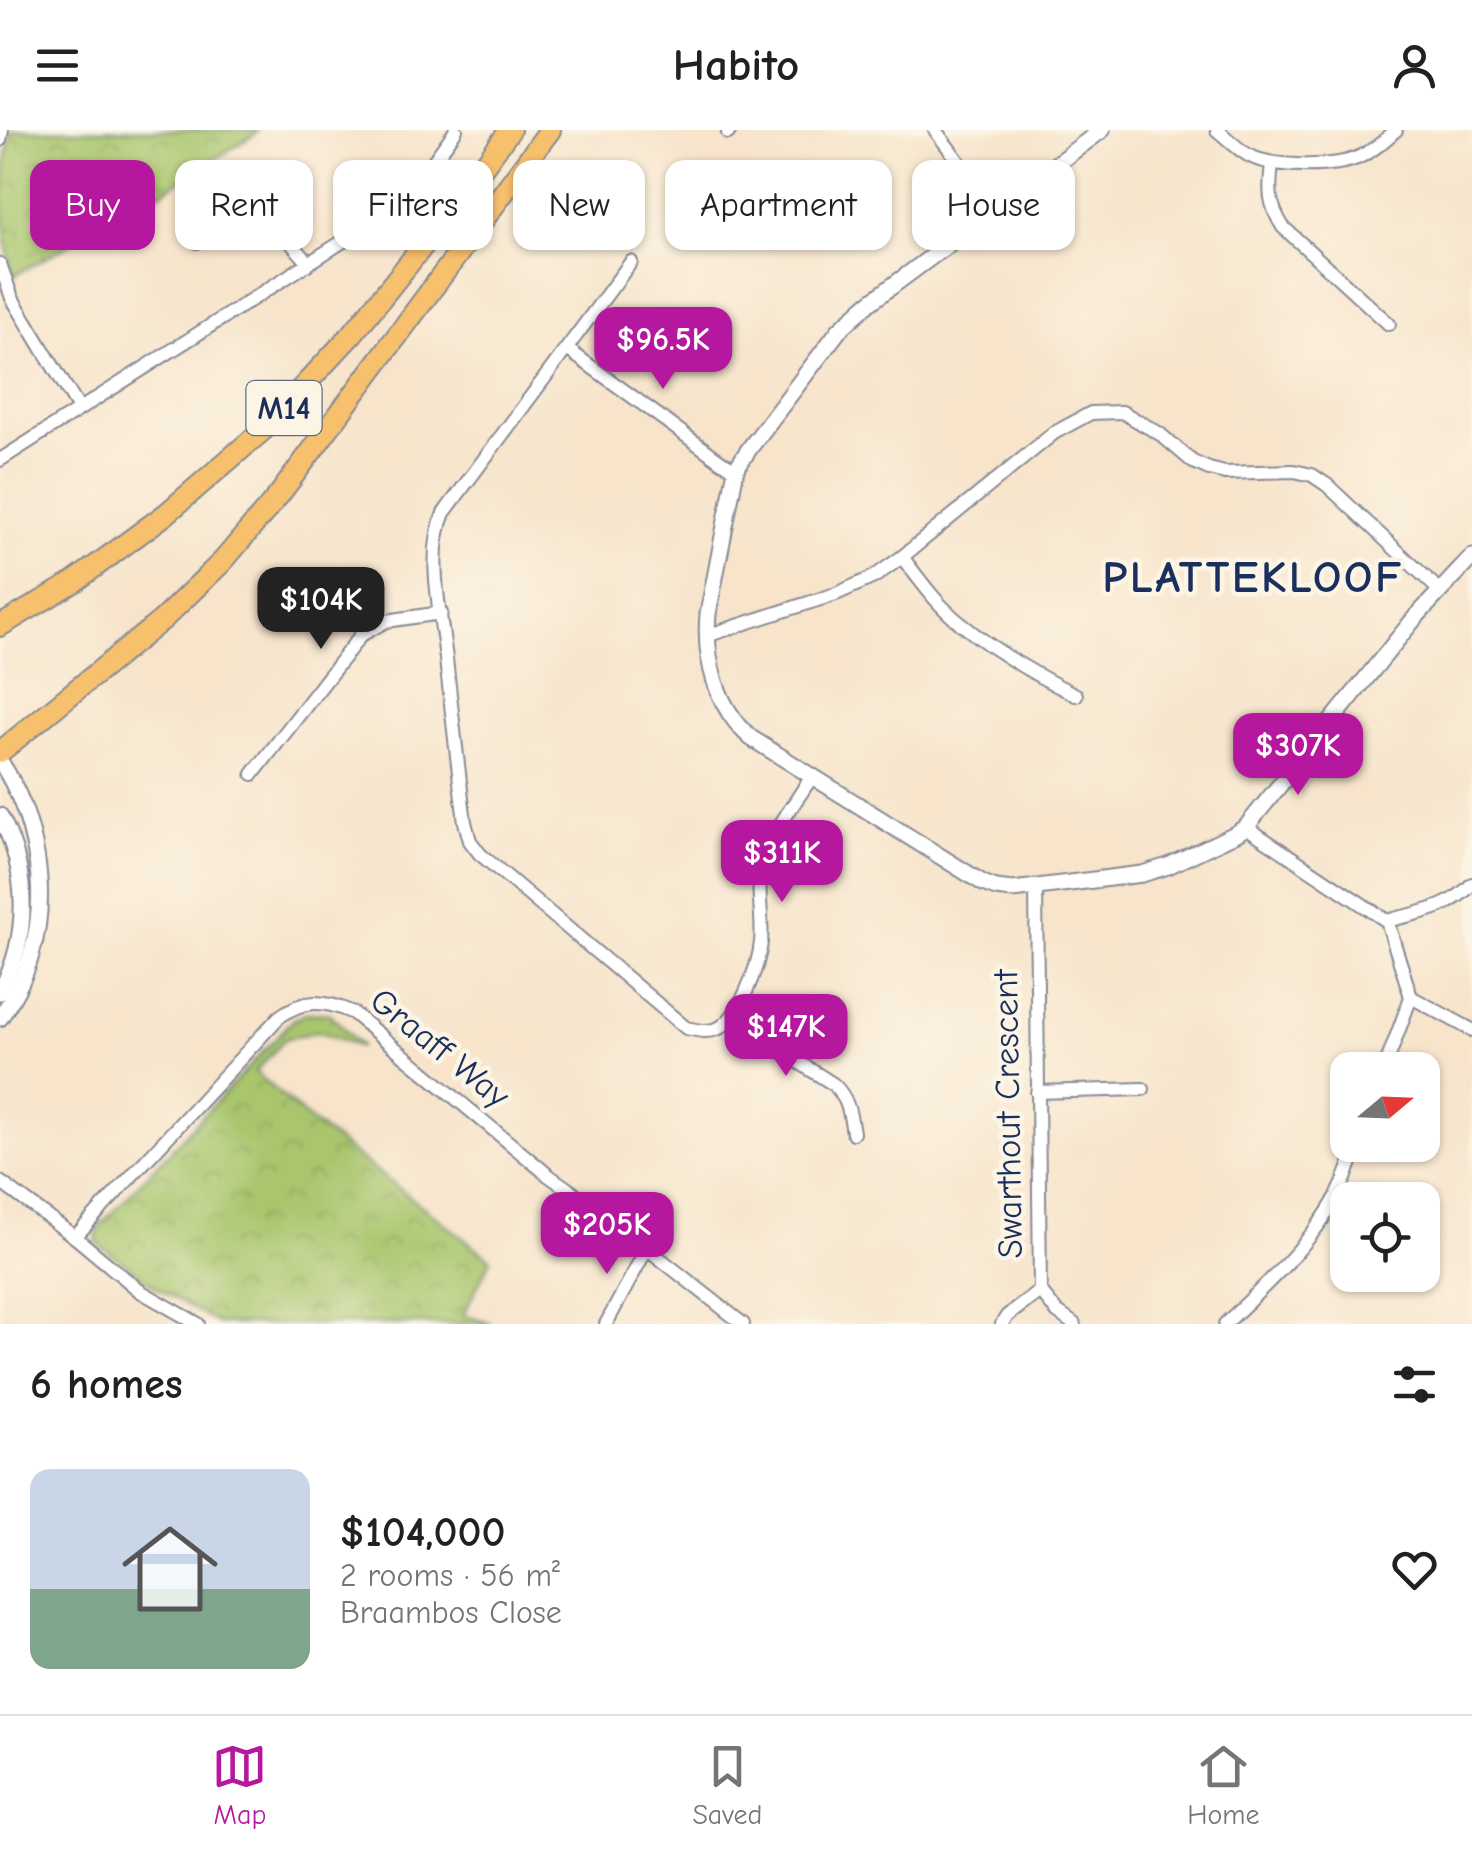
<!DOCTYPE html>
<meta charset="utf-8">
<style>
:root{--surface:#fff;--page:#f2f2f2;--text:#202124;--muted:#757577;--line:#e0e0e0;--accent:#b5179e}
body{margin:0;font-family:"Comic Neue",sans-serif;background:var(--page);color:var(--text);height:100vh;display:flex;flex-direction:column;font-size:38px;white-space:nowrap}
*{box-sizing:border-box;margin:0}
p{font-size:32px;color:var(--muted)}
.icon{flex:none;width:55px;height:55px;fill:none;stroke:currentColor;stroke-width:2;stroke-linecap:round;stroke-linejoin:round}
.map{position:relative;height:1194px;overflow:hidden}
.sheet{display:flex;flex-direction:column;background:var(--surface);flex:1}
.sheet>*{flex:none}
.banner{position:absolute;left:30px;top:30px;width:1412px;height:90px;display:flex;gap:20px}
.needle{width:65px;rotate:71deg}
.controls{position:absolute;left:1330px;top:922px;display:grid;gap:20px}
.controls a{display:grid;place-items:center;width:110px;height:110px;border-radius:20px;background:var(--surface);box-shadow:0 2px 8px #0004;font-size:50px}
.price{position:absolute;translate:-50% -85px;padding:0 22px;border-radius:20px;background:var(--accent);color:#fff;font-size:32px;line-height:65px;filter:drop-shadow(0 2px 5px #0008)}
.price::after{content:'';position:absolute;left:50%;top:60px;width:30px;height:22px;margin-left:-15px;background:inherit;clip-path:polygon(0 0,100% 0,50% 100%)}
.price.selected{background:#222;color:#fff}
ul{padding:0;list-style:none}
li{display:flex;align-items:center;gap:30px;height:250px;padding:0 30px}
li+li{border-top:2px solid var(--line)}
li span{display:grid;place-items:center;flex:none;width:280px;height:200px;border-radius:20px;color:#555}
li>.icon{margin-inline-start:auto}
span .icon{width:120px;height:120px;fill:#fffc;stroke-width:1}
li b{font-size:42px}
h2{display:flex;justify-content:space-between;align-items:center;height:120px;padding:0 30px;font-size:42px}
.tag{padding:0 35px;border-radius:20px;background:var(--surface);box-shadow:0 2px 8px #0004;font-size:35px;line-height:90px}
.tag.selected{background:var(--accent);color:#fff}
header{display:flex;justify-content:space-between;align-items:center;height:130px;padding:0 30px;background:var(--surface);font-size:45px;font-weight:700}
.tabs{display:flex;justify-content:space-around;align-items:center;height:140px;border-top:2px solid var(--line);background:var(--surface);font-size:28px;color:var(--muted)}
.tabs a{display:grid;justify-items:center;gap:5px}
.tabs .selected{color:var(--accent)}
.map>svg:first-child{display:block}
.park{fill:url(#park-crowns);stroke:#627a66;stroke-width:2.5}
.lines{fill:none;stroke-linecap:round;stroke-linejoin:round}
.minor-casing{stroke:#898a94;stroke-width:16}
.tertiary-casing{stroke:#898a94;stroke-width:19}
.primary-casing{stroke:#898a94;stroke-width:24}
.minor{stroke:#fff;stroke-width:12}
.tertiary{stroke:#fff;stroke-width:15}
.primary{stroke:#f7c06c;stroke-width:20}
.labels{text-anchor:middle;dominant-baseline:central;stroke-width:9;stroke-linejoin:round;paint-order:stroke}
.shield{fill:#fcf5e5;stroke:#5e6a86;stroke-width:2.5}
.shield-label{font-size:32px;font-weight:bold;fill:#1b2f5e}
.street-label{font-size:35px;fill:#1b2f5e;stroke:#fcf5e5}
.district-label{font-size:45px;font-weight:bold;letter-spacing:2.5px;fill:#1b2f5e;stroke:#fcf5e5}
</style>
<header><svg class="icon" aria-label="menu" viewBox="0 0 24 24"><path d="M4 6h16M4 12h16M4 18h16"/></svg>Habito<svg class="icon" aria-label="person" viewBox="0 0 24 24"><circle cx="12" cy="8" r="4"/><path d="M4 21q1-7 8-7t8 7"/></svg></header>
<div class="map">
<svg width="1472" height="1194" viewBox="0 0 1472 1194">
<defs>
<pattern id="park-crowns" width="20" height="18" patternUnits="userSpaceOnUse" patternTransform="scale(2.5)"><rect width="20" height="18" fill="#a9c66d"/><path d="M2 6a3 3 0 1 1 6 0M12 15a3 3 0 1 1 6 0" fill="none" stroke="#91aa61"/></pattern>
</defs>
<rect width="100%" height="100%" fill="#fcf5e5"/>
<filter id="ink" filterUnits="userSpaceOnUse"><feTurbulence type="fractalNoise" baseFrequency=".01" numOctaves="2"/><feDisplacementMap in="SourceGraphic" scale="20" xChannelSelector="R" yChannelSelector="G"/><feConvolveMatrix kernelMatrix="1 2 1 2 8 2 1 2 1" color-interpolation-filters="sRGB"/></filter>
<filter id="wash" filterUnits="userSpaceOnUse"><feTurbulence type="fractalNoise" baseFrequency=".0048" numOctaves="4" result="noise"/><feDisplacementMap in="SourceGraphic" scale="40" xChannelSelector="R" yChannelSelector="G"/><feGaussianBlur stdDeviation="2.25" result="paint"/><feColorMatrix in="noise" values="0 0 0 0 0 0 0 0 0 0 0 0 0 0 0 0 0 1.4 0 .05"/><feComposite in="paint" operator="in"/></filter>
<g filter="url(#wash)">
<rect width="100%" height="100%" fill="#f7e4cb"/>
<!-- park -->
<g class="park">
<path d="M12 0H258L255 4 162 62 13 146C0 96 0 50 12 0Z"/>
<polygon points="307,883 330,884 362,917 318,901 285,909 255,942 312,992 491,1129 463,1185 492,1194 219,1194 154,1156 98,1114 96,1107 99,1097 293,890"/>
</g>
</g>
<g filter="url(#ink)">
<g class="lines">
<!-- minor casing -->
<g class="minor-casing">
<g id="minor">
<polyline points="935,0 995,80"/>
<path d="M1217 0C1227 8 1236 18 1248 25 1271 38 1333 38 1357 28 1372 22 1385 10 1396 0"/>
<polyline points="728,3 730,0"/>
<polyline points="0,10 2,0"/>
<path d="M1272 33C1269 60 1268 73 1283 97L1389 194"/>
<path d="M197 112C217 99 237 79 262 80L309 133"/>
<path d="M631 132 444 383C426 425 441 484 446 529 452 583 458 638 465 692L470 711 480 724 686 898C697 900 706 903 717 899 739 890 759 835 761 812 764 784 754 753 764 727 775 698 796 672 812 646"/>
<polyline points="0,134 12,168 79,279"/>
<polyline points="567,219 722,332 736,339"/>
<polyline points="0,330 392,80 413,60 456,0"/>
<path d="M902 427C920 450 937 475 960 493 995 521 1035 545 1076 565"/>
<polyline points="706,506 836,464 874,447 902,427 1054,303 1091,283 1122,282 1160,304 1193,332 1209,339 1225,343 1294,341 1312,345 1327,355 1439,460"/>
<polyline points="253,644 361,505 386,491 441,483"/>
<polyline points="1246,697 1387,791 1411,867 1384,940"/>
<polyline points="1036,758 1040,1161 1057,1182 1074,1194"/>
<path d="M1387 791C1420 782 1448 780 1472 754"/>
<polyline points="1411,867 1472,900"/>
<path d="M731 889 833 954C848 968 850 983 853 1003"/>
<polyline points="1037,962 1143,959"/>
<polyline points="0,1052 75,1107 140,1161 198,1194"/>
<path d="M75 1107 279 887C304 868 325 870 353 883L548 1045 602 1083 743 1194"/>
<polyline points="606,1194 646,1120"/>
<polyline points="1002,1194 1007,1186 1040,1161"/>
<path d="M1225 1194C1264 1157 1311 1114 1337 1066 1346 1050 1351 1032 1357 1015"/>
</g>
</g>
<!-- tertiary casing -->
<g class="tertiary-casing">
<g id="tertiary">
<path d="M1102 0 868 174 840 199 749 319 736 339 708 484C704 529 716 577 751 608L983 753 996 758 1013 760 1142 744 1168 736 1237 703 1246 697 1414 489 1472 427"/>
<path d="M0 631C36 686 50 762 31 825 25 848 13 868 0 888"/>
<path d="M0 686C29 741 30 808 0 862"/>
</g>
</g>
<!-- primary casing -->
<g class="primary-casing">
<g id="primary">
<polyline points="0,496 74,452 166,384 263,300 353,203 443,91 510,0"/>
<polyline points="0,622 162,490 223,431 279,365 550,0"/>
</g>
</g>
<!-- minor -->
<use href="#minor" class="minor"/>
<!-- tertiary -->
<use href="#tertiary" class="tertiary"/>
<!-- primary -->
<use href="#primary" class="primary"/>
</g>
</g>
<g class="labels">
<!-- shield labels -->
<rect class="shield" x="246.5" y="251" width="75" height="54" rx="8"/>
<g class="shield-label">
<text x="284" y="278">M14</text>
</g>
<!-- street labels -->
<g class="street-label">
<text transform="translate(440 918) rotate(39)">Graaff Way</text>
<text transform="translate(1008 984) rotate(-91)">Swarthout Crescent</text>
</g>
<!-- district labels -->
<g class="district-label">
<text x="1253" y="447">PLATTEKLOOF</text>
</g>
</g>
</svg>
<div class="controls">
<a><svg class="needle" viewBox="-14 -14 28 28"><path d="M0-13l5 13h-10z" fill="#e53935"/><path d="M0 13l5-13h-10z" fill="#757577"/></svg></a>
<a><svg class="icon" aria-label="locate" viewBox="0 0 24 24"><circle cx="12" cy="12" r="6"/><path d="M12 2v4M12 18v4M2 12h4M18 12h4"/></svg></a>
</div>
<b class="price" style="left:663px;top:262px">$96.5K</b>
<b class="price selected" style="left:321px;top:522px">$104K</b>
<b class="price" style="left:1298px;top:668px">$307K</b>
<b class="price" style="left:782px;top:775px">$311K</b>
<b class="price" style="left:786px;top:949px">$147K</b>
<b class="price" style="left:607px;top:1147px">$205K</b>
<div class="banner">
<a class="tag selected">Buy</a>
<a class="tag">Rent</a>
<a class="tag">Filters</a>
<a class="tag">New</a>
<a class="tag">Apartment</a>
<a class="tag">House</a>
</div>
</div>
<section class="sheet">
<h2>6 homes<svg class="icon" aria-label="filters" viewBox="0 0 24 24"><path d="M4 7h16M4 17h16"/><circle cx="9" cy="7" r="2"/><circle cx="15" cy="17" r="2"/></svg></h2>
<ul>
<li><span style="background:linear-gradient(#c9d6e8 60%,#7fa58c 0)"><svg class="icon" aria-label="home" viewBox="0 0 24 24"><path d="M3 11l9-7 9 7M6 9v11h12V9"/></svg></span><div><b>$104,000</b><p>2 rooms · 56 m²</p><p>Braambos Close</p></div><svg class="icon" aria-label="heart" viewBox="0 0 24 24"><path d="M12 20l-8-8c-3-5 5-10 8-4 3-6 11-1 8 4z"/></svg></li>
</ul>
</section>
<nav class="tabs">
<a class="selected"><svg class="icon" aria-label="map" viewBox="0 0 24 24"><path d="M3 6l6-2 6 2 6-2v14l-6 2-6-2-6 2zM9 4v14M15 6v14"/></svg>Map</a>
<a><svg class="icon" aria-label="saved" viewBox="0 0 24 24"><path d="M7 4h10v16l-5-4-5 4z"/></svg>Saved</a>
<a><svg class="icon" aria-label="home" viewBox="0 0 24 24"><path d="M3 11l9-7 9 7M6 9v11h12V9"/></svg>Home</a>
</nav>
